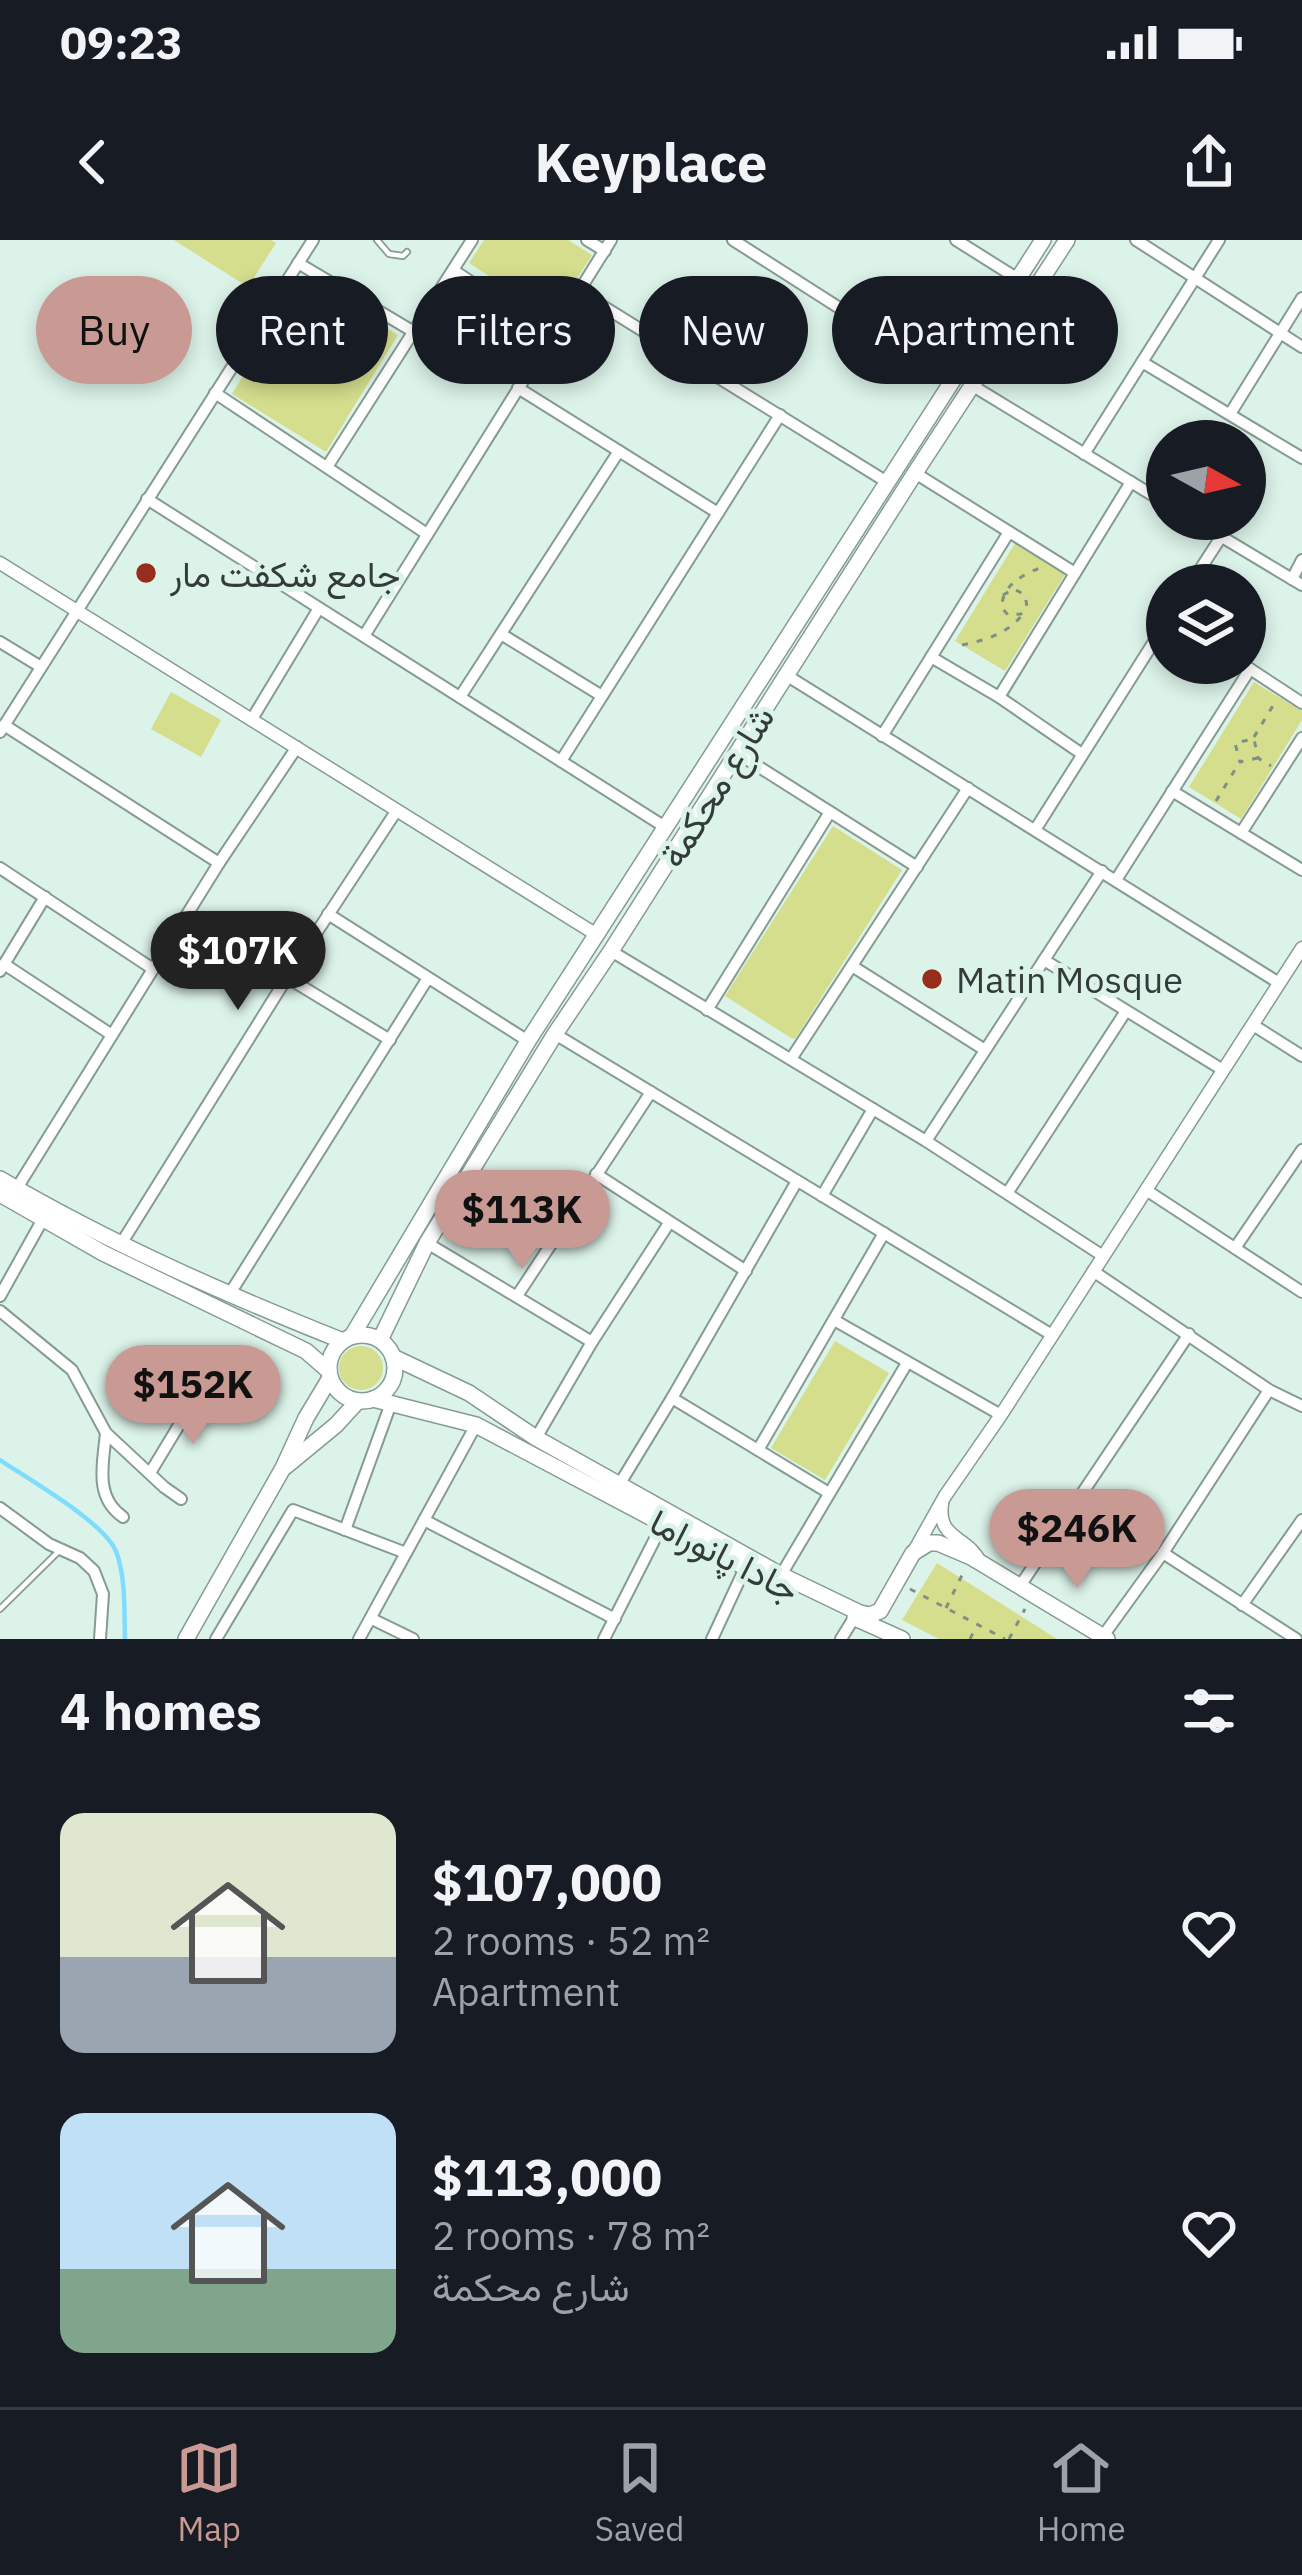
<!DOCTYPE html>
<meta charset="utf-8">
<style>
:root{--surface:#171b24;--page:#20242c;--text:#f1f3f6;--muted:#9ea1a6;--line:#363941;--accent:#c89a93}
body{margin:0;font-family:"IBM Plex Sans",Vazirmatn,sans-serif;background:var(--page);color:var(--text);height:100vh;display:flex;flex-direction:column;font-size:45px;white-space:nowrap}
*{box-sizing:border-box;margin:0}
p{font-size:39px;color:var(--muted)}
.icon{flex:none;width:66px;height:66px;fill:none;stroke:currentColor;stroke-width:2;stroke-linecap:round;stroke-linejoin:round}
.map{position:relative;height:1399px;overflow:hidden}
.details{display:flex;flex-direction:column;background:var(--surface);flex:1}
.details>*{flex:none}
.guide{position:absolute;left:36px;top:36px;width:1230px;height:108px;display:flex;gap:24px}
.needle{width:78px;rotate:98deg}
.tools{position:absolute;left:1146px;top:180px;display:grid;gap:24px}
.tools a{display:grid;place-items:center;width:120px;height:120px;border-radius:50%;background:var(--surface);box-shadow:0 6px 18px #0003;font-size:60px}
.price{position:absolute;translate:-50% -102px;padding:0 27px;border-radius:42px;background:var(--accent);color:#111;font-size:39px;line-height:78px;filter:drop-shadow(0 3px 6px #0008)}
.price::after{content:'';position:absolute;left:50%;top:72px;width:36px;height:27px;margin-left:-18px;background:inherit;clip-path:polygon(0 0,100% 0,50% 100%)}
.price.active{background:#222;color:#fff}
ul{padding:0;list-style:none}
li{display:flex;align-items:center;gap:36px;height:300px;padding:0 60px}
li span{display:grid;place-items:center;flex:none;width:336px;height:240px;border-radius:24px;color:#555}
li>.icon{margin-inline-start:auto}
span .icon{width:144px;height:144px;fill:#fffc;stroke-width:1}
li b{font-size:51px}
h2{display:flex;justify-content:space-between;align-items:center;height:144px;padding:0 60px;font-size:51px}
.chip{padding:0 42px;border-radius:54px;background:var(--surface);box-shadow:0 6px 18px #0003;font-size:42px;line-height:108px}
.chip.active{background:var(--accent);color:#111}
.status{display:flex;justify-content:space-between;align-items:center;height:84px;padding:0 60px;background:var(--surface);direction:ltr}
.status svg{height:33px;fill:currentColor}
header{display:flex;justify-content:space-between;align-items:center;height:156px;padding:0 60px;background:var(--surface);font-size:54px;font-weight:800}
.tabs{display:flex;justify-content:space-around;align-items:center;height:168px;border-top:3px solid var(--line);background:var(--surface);font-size:33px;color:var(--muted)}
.tabs a{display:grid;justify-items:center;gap:6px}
.tabs .active{color:var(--accent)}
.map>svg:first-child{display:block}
.green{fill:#d4de8d}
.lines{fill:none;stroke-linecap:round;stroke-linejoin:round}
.stream{stroke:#80dcfd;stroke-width:4.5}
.service-casing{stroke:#869b92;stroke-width:8}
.minor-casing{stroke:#869b92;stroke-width:14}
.tertiary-casing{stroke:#869b92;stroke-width:15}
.secondary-casing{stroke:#869b92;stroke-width:18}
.path{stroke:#7f8f88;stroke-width:3;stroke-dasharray:6 9;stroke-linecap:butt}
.service{stroke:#fff;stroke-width:4.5}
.minor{stroke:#fff;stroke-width:10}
.tertiary{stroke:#fff;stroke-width:12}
.secondary{stroke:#fff;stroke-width:15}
.poi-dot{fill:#972d1b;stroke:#dcf3e9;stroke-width:4.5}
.labels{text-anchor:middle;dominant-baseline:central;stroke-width:10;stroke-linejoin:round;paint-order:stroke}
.poi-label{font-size:36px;fill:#333c38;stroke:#dcf3e9;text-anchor:start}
.street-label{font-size:36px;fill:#333c38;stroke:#dcf3e9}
</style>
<div class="status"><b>09:23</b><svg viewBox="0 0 49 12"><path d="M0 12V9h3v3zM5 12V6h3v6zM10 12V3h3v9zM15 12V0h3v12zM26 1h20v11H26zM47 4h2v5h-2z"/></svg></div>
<header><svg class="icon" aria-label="back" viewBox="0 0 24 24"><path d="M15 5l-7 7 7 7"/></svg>Keyplace<svg class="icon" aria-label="share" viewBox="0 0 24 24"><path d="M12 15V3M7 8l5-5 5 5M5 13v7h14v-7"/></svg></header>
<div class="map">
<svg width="1302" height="1399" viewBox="0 0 1302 1399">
<rect width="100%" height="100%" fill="#dcf3e9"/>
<!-- green -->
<g class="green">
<polygon points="174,0 271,0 276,3 248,47"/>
<polygon points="484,0 568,0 592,15 552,77 469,23"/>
<polygon points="304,36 398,95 326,212 232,154"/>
<polygon points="1022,292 1072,323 1005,431 955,401"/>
<polygon points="1254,442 1302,471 1302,480 1241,579 1189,547"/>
<polygon points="171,452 221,480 201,517 151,489"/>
<polygon points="833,586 902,630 795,799 791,798 725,756"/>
<polygon points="835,1101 889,1133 825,1240 771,1208"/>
<circle cx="361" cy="1128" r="22"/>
<polygon points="937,1323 1057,1399 939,1399 902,1380"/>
</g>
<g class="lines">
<!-- stream -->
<path class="stream" d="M0 1220C28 1239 108 1284 117 1314 126 1341 124 1371 125 1399"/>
<!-- service casing -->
<g class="service-casing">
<g id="service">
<polyline points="377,0 389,14 403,16 407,12"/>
<polyline points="0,1369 60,1310"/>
</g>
</g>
<!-- minor casing -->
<g class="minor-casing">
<g id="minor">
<polyline points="587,0 605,11"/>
<polyline points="733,0 952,140"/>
<polyline points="956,0 1018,39"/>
<polyline points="1136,0 1302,107"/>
<polyline points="298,23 414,92"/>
<polyline points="453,30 551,95"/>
<polyline points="580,52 887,242"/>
<polyline points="1142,122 1302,218"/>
<polyline points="973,146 1167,264"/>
<polyline points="518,148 718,273"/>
<polyline points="215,153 427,294"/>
<polyline points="1230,174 1302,58"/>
<polyline points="1084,214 1219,0"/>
<polyline points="327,227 472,0"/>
<polyline points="915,233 1075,333"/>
<polyline points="147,259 665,587"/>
<polyline points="1192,279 1302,345"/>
<polyline points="1292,339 1302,320"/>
<polyline points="1190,345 1221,297"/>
<polyline points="501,394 602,456"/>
<polyline points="364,396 611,0"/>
<polyline points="0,402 41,427"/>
<polyline points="931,417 999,457 1082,514"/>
<polyline points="1241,423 1302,463"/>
<polyline points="786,435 1279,743"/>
<polyline points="460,457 619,211"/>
<polyline points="999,457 1131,242"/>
<polyline points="252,479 319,368"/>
<polyline points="4,485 219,623"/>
<polyline points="0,492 313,0"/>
<polyline points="882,496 1009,292"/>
<polyline points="737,513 917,627"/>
<polyline points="561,521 780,175"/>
<polyline points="1172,551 1302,630"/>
<polyline points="1035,590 1167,381"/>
<polyline points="1241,593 1302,498"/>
<polyline points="0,628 153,729"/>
<polyline points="1116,640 1250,429"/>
<polyline points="328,674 528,801"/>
<polyline points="186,676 390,800"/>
<polyline points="611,711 926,901 1103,1016"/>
<polyline points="1044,720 1223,830"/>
<polyline points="4,724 112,795"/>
<polyline points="852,726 985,810"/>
<polyline points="0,731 45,657"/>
<polyline points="707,770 830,572"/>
<polyline points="1253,785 1302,816"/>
<polyline points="555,794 1052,1095"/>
<polyline points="791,819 968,548"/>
<polyline points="926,901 1102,631"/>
<polyline points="596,934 746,1031"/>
<polyline points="17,948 219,623 297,507"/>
<polyline points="1146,950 1302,1052"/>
<polyline points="1008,952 1126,771"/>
<polyline points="822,956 873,869"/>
<polyline points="427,1003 592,1102"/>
<polyline points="121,1004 286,739 397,570"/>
<polyline points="1235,1008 1302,910"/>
<polyline points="1093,1031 1269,1150 1302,1166"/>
<polyline points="229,1055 428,738"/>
<polyline points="0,1056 43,979"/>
<polyline points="517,1056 651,852"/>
<polyline points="0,1071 72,1130 106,1193 164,1247 181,1259"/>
<polyline points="834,1080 1001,1175"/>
<polyline points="672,1158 829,1253"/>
<path d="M106 1193C103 1224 94 1257 123 1277"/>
<polyline points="536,1198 592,1102 669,983"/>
<polyline points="758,1210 884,993"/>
<polyline points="150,1233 196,1157"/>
<polyline points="619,1245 672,1158 797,941"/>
<polyline points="0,1268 49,1304 80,1318 94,1331 103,1354 100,1399"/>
<polyline points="424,1280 615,1379"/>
<polyline points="345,1290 390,1166"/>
<polyline points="1163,1313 1296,1399"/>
<polyline points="781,1335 907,1123"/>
<polyline points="1020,1346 1189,1094"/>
<polyline points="1242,1365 1302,1280"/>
<polyline points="372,1379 413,1399"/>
<polyline points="1103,1396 1163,1313 1269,1150"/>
<polyline points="216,1399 293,1270 406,1313"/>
<polyline points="359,1399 476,1185"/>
<polyline points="604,1399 662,1285"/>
<polyline points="712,1399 745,1328"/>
<polyline points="841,1399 854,1378"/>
</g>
</g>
<!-- tertiary casing -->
<g class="tertiary-casing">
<g id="tertiary">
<polyline points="0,323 597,695"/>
<path d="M942 1264C937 1300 967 1295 980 1322"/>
<polyline points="913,1313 945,1256 1001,1175 1302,708"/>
</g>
</g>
<!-- secondary casing -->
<g class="secondary-casing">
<g id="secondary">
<path d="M0 939C109 1003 225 1054 343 1101"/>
<polyline points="0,954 103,1013 306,1111 329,1131"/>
<circle cx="362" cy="1128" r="33"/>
<polyline points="352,1096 528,801 1043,0"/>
<polyline points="380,1100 427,1003 555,794 611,711 915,233 1067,0"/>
<polyline points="393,1117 469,1153 536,1198 781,1335 860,1373 870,1375 880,1371 913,1313 929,1303 938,1303 971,1317 1107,1399"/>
<polyline points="373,1159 476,1185 773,1342"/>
<polyline points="285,1227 336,1185 358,1161"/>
<polyline points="855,1378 902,1399"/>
<polyline points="186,1399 283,1228 306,1178 330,1138"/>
</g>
</g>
<!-- path -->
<g class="path">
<path d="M1003 355 1014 349 1025 355 1027 367 1021 374 1008 375 1002 368C1001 346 1022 335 1040 328"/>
<path d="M962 405C986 400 1007 394 1023 374"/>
<polyline points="1254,497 1277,459"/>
<polyline points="1258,518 1240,522 1235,503 1254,499 1258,518 1271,526"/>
<polyline points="1216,561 1239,523"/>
<polyline points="910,1349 1005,1399"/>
<polyline points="946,1368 965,1329"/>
<polyline points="970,1399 976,1387"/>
<polyline points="1009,1399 1025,1369"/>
</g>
<!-- service -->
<use href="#service" class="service"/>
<!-- minor -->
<use href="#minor" class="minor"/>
<!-- tertiary -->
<use href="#tertiary" class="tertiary"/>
<!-- secondary -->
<use href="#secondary" class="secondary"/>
</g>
<!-- markers -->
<g class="poi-dot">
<circle cx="146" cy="333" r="12"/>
<circle cx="932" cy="739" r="12"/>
</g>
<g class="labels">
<!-- poi labels -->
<g class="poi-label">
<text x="170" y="333">جامع شكفت مار</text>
<text x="956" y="739">Matin Mosque</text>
</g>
<!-- street labels -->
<g class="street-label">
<text transform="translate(716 546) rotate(-58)">شارع محكمة</text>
<text transform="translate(725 1315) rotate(27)">جادا پانوراما</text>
</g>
</g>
</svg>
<div class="tools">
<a><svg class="needle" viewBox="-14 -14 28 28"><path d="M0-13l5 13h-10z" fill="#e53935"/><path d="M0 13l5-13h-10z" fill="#9ea1a6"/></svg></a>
<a><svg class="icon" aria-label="layers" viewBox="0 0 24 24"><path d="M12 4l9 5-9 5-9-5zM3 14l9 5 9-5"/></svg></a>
</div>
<b class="price active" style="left:238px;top:773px">$107K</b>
<b class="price" style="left:522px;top:1032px">$113K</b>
<b class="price" style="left:193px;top:1207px">$152K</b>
<b class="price" style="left:1077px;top:1351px">$246K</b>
<div class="guide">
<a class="chip active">Buy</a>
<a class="chip">Rent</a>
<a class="chip">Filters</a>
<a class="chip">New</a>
<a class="chip">Apartment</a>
</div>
</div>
<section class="details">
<h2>4 homes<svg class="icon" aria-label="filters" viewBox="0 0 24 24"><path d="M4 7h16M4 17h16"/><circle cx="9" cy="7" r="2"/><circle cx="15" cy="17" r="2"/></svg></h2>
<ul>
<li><span style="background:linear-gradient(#dfe7d0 60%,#9aa5b1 0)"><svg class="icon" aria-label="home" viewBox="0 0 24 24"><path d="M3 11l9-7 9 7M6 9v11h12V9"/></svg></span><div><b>$107,000</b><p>2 rooms · 52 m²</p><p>Apartment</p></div><svg class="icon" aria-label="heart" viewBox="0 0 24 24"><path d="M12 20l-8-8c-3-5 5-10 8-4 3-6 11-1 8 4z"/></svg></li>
<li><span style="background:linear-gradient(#bfe0f5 65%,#7fa58c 0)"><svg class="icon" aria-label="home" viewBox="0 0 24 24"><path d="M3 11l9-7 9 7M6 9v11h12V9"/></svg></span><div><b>$113,000</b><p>2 rooms · 78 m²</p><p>شارع محكمة</p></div><svg class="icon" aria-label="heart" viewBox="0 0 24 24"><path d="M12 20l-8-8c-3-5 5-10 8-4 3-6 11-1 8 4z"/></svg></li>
</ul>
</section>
<nav class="tabs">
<a class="active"><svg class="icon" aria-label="map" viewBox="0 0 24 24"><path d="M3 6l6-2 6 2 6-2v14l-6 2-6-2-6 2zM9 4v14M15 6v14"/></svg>Map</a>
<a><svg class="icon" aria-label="saved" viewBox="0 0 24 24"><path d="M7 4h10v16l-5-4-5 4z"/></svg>Saved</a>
<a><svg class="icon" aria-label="home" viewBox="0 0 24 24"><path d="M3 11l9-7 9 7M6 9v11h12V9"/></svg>Home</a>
</nav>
